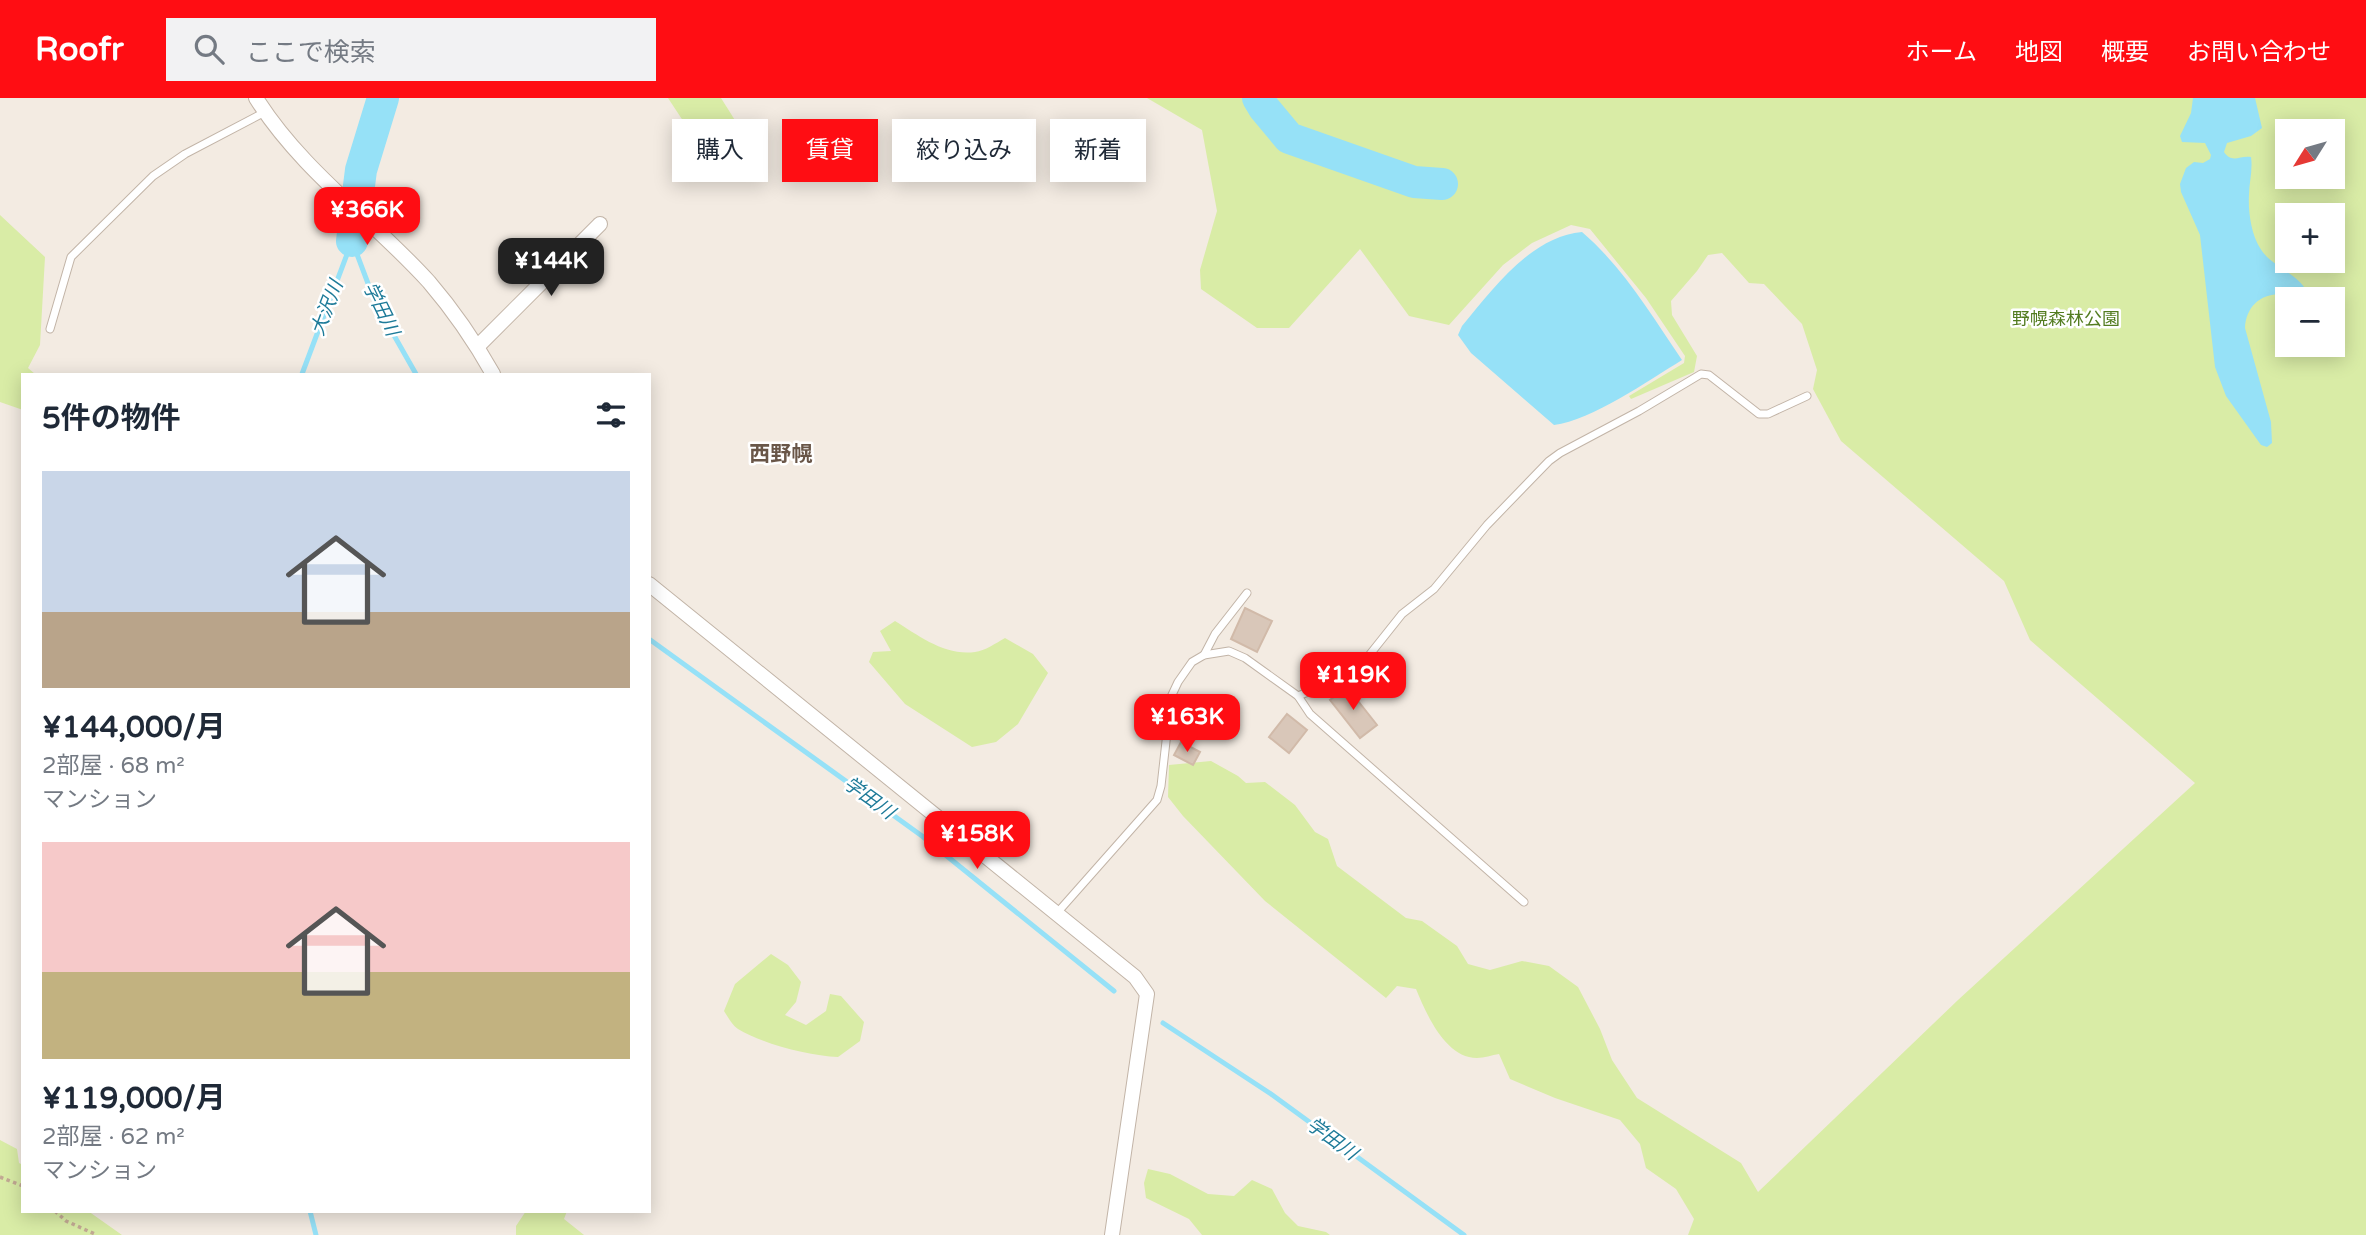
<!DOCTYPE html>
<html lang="ja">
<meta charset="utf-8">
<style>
:root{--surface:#fff;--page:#f2f2f3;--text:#1f2937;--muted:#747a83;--accent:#ff0d13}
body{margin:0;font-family:"Varela Round","Noto Sans JP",sans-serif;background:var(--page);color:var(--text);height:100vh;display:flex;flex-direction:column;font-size:26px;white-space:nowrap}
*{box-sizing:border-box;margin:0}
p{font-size:23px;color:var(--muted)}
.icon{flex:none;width:38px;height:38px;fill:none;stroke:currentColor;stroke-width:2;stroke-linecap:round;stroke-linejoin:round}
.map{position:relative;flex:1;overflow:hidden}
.details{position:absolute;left:21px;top:275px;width:630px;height:840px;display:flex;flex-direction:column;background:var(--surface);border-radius:0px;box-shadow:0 4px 18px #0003}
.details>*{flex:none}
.guide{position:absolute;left:672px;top:21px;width:665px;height:63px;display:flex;gap:14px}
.needle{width:46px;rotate:233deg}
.fabs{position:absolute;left:2275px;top:21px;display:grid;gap:14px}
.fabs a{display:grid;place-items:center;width:70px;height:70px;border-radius:0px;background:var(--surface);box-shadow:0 4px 18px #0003;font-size:35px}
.price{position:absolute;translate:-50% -60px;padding:0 16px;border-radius:14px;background:var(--accent);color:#fff;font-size:23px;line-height:46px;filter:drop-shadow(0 2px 4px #0008)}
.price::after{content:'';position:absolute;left:50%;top:42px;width:21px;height:16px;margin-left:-10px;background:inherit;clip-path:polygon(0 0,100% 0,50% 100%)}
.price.active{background:#222;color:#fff}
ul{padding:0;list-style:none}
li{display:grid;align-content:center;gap:14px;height:371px;padding:0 21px}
li span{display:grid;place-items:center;height:217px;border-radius:0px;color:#555}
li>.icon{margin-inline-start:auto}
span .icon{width:126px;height:126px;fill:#fffc;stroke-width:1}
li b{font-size:30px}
h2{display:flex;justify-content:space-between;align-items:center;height:84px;padding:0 21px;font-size:30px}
.tag{padding:0 24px;border-radius:0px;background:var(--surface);box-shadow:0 4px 18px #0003;font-size:24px;line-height:63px}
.tag.active{background:var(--accent);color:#fff}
header{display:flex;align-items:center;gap:42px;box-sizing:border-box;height:98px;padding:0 35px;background:var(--accent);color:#fff}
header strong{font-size:33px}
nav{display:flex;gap:38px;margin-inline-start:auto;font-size:24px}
.search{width:490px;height:63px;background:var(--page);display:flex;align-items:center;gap:18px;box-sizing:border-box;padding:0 24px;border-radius:0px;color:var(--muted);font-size:26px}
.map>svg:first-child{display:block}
.green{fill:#d9eca6;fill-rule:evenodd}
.water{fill:#96e1f7}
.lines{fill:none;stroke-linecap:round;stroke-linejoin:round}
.stream{stroke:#96e1f7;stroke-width:5}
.river{stroke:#96e1f7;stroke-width:32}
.building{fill:#d9c7b9;stroke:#d1baa9;stroke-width:2}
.service-casing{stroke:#c2b4a7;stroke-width:9}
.minor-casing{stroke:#c2b4a7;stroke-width:16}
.path{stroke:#c2a993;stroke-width:3.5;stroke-dasharray:3.5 3.5;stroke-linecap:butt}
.service{stroke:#fff;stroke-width:7}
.minor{stroke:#fff;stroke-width:14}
.labels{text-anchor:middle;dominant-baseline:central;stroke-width:5;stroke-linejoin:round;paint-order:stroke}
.park-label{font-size:18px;fill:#537c20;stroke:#fff}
.water-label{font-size:19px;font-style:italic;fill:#1e7b99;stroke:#fff}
.quarter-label{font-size:21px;font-weight:bold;fill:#695648;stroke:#fff}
</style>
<header>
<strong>Roofr</strong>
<div class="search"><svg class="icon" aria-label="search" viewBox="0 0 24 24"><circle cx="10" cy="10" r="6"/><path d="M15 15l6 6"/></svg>ここで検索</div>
<nav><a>ホーム</a><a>地図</a><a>概要</a><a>お問い合わせ</a></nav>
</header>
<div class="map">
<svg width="2366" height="1137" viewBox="0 0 2366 1137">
<rect width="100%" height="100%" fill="#f3ebe2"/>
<!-- green -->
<g class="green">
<polygon points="668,0 721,0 743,35 723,53 697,44"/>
<path d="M1147 0H2366V1137H1688L1694 1121 1676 1091 1646 1070 1640 1046 1620 1022 1555 1000 1510 981 1499 956C1492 957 1484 960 1477 960 1445 960 1426 915 1416 891L1397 888 1386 900 1265 803 1183 718 1168 699 1169 667 1211 663 1238 678 1246 685 1265 684 1295 707 1315 734 1328 741 1337 768 1406 820 1422 823 1457 848 1468 866 1490 872 1522 863 1549 868 1578 889 1600 931 1612 962 1637 1000 1741 1065 1758 1094 1958 902 2195 685 2030 542 2004 483 1841 343 1813 291 1817 272 1802 226 1764 186 1749 185 1722 155 1708 157 1697 173 1671 203 1672 217 1697 258 1694 274 1631 301 1629 298 1684 265 1685 258 1646 200 1590 131 1571 127 1532 145 1503 167 1449 227 1409 218 1360 151 1289 230H1257L1201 191 1200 172 1217 113 1202 32ZM2287 33H2333V79H2287ZM2287 117H2333V163H2287ZM2287 201H2333V247H2287Z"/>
<polygon points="0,117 45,159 40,247 28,270 35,276 23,276 23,312 0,304"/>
<path d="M895 523C919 538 945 558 975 554 985 553 996 545 1005 540L1033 556 1048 575 1018 626 996 644 972 649 905 606 869 564 873 554 891 553 880 533Z"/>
<path d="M771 856 788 867 801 884 796 904 785 917 806 927 826 913 830 896 841 898 864 924 860 943 838 959C809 958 763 946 738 931 732 927 728 919 724 913L735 886Z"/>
<polygon points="0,1042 17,1051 19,1065 23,1067 23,1113 88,1113 122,1137 0,1137"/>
<polygon points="1148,1071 1170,1076 1208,1096 1234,1098 1252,1082 1272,1091 1285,1115 1298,1128 1326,1134 1330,1137 1202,1137 1189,1121 1146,1100 1144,1085"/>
<polygon points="526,1113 567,1113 564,1121 584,1137 516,1137 516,1128"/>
</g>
<!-- water -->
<g class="water">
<path d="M2193 0H2255L2262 30 2251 38 2227 45 2224 54C2232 66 2240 57 2251 59 2253 72 2249 85 2249 97 2248 113 2251 136 2260 150 2271 169 2297 174 2307 194L2306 197C2297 200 2292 196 2283 196 2260 195 2246 209 2245 230L2271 324 2272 345 2267 349 2261 347 2226 298 2215 269 2200 137 2181 94 2180 86 2186 70 2194 64 2203 65 2210 61 2211 57 2205 45 2182 44 2180 38 2191 15Z"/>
<path d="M1582 134C1623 169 1652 218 1682 262 1648 283 1592 322 1554 327L1471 255 1458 237 1462 228C1493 191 1530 139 1582 134Z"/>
</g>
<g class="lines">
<!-- stream -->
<g class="stream">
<polyline points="352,143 375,204 416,276"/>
<polyline points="302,276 352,143"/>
<polyline points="649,541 922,738 1114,893"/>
<polyline points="1163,925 1271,996 1464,1137"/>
<polyline points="310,1113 316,1137"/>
</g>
<!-- river -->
<g class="river">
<polyline points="1258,0 1264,10 1289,40 1414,84 1442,86"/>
<polyline points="352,143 361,72 383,0"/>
</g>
</g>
<!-- building -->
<g class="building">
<polygon points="1245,510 1272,523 1257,554 1231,541"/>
<polygon points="1347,589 1377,627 1360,640 1330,602"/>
<polygon points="1287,616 1307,632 1289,655 1269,639"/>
<polygon points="1181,644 1200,654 1193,667 1174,657"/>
</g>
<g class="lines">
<!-- service casing -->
<g class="service-casing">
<g id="service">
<polyline points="50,231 71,159 153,78 185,56 265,14"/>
<polyline points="1204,557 1215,536 1247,495"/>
<polyline points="1298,598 1355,575 1402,516 1434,491 1487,427 1549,363 1560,355 1639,313 1701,276 1709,277 1759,316 1768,316 1807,298"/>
<polyline points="1057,815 1157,702 1161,688 1171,599 1178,584 1192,564 1204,557 1229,553 1245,560 1298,598 1310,616 1524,804"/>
</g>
</g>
<!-- minor casing -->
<g class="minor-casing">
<g id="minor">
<path d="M256 0C301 72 373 122 429 184 453 212 475 244 493 276"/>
<polyline points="478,248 600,126"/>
<polyline points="649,486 1135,879 1147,896 1112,1137"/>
</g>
</g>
<!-- path -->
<g class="path">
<polyline points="0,1079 23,1088"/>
<polyline points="55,1113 66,1123 97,1137"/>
</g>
<!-- service -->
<use href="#service" class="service"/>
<!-- minor -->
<use href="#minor" class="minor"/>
</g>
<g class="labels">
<!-- park labels -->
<g class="park-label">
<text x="2066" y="221">野幌森林公園</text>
</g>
<!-- water labels -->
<g class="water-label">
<text transform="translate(327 210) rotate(-69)">大沢川</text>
<text transform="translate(381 211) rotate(64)">学田川</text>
<text transform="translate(869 700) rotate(36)">学田川</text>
<text transform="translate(1332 1041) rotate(36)">学田川</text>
</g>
<!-- quarter labels -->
<g class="quarter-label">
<text x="781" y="356">西野幌</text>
</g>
</g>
</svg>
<div class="fabs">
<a><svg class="needle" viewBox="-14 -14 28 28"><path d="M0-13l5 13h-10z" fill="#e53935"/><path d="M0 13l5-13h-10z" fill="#747a83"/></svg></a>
<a>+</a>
<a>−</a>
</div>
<b class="price" style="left:367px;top:149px">¥366K</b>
<b class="price active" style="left:551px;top:200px">¥144K</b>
<b class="price" style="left:1353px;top:614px">¥119K</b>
<b class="price" style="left:1187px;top:656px">¥163K</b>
<b class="price" style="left:977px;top:773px">¥158K</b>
<div class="guide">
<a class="tag">購入</a>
<a class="tag active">賃貸</a>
<a class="tag">絞り込み</a>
<a class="tag">新着</a>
</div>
<section class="details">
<h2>5件の物件<svg class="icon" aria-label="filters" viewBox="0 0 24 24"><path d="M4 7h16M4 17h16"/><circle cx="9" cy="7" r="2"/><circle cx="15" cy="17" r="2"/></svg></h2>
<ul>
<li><span style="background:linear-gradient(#c9d6e8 65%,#b9a48a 0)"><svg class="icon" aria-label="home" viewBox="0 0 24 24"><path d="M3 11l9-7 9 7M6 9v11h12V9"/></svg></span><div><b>¥144,000/月</b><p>2部屋 · 68 m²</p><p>マンション</p></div></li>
<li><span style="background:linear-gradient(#f6c9c9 60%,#c2b280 0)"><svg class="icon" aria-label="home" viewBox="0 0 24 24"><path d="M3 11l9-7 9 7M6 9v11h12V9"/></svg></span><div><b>¥119,000/月</b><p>2部屋 · 62 m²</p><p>マンション</p></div></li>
</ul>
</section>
</div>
